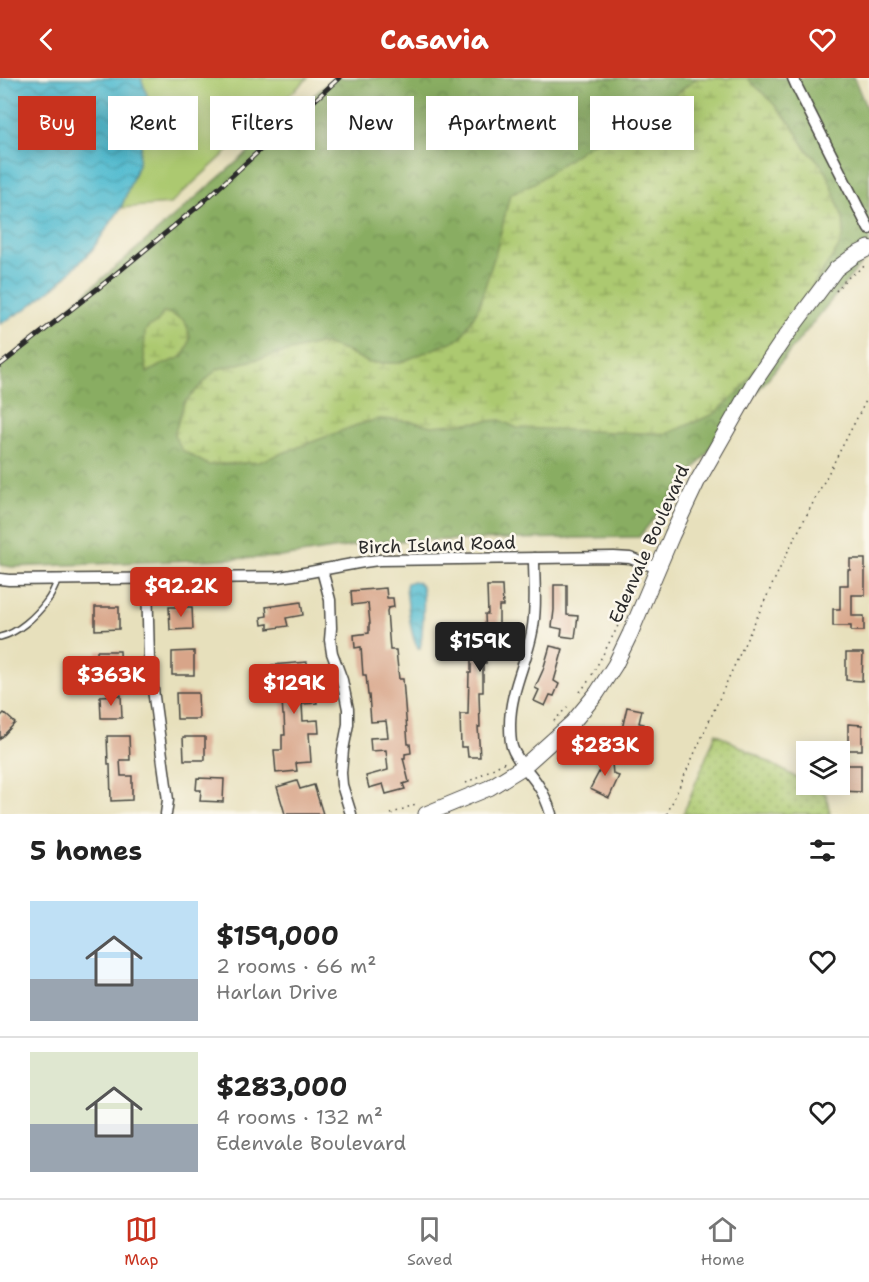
<!DOCTYPE html>
<meta charset="utf-8">
<style>
:root{--surface:#fff;--page:#f2f2f2;--text:#222;--muted:#767676;--line:#e0e0e0;--accent:#c8321e}
body{margin:0;font-family:"Shantell Sans",sans-serif;background:var(--page);color:var(--text);height:100vh;display:flex;flex-direction:column;font-size:22px;white-space:nowrap}
*{box-sizing:border-box;margin:0}
p{font-size:20px;color:var(--muted)}
.icon{flex:none;width:33px;height:33px;fill:none;stroke:currentColor;stroke-width:2;stroke-linecap:round;stroke-linejoin:round}
.map{position:relative;height:736px;overflow:hidden}
.sheet{display:flex;flex-direction:column;background:var(--surface);flex:1}
.sheet>*{flex:none}
.hud{position:absolute;left:18px;top:18px;width:834px;height:54px;display:flex;gap:12px}
.controls{position:absolute;left:796px;top:663px;display:grid;gap:12px}
.controls a{display:grid;place-items:center;width:54px;height:54px;border-radius:0px;background:var(--surface);box-shadow:0 3px 15px #0003;font-size:30px}
.price{position:absolute;translate:-50% -51px;padding:0 14px;border-radius:6px;background:var(--accent);color:#fff;font-size:20px;line-height:39px;filter:drop-shadow(0 2px 3px #0008)}
.price::after{content:'';position:absolute;left:50%;top:36px;width:18px;height:14px;margin-left:-9px;background:inherit;clip-path:polygon(0 0,100% 0,50% 100%)}
.price.on{background:#222;color:#fff}
ul{padding:0;list-style:none}
li{display:flex;align-items:center;gap:18px;height:150px;padding:0 30px}
li+li{border-top:2px solid var(--line)}
li span{display:grid;place-items:center;flex:none;width:168px;height:120px;border-radius:0px;color:#555}
li>.icon{margin-inline-start:auto}
span .icon{width:72px;height:72px;fill:#fffc;stroke-width:1}
li b{font-size:26px}
h2{display:flex;justify-content:space-between;align-items:center;height:72px;padding:0 30px;font-size:26px}
.pill{padding:0 21px;border-radius:0px;background:var(--surface);box-shadow:0 3px 15px #0003;font-size:21px;line-height:54px}
.pill.on{background:var(--accent);color:#fff}
header{display:flex;justify-content:space-between;align-items:center;height:78px;padding:0 30px;background:var(--accent);color:#fff;font-size:27px;font-weight:700}
.menu{display:flex;justify-content:space-around;align-items:center;height:84px;border-top:2px solid var(--line);background:var(--surface);font-size:16px;color:var(--muted)}
.menu a{display:grid;justify-items:center;gap:3px}
.menu .on{color:var(--accent)}
.map>svg:first-child{display:block}
.grass{fill:url(#grass-dots);stroke:#6c7a4e;stroke-width:1.5}
.forest{fill:url(#forest-crowns);stroke:#5a6c46;stroke-width:1.5}
.wetland{fill:url(#wetland-marsh);stroke:#6c7a4e;stroke-width:1.5}
.park{fill:#acc970;stroke:#6c7a4e;stroke-width:1.5}
.water{fill:url(#water-waves);stroke:#3f747e;stroke-width:1.5}
.building{fill:#d8a589}
.lines{fill:none;stroke-linecap:round;stroke-linejoin:round}
.lane-casing{stroke:#474641;stroke-width:8}
.street-casing{stroke:#474641;stroke-width:13}
.secondary-casing{stroke:#474641;stroke-width:17}
.path{stroke:#474641;stroke-width:1.5;stroke-dasharray:1.5 4.5;stroke-linecap:butt}
.lane{stroke:#fff;stroke-width:5}
.street{stroke:#fff;stroke-width:10}
.secondary{stroke:#fff;stroke-width:15}
.rail-casing{stroke:#2b2b2b;stroke-width:5}
.rail{stroke:#fbf7ec;stroke-width:3;stroke-dasharray:9;stroke-linecap:butt}
.labels{text-anchor:middle;dominant-baseline:central;stroke-width:5;stroke-linejoin:round;paint-order:stroke}
.street-label{font-size:18px;fill:#2b2b2b;stroke:#fbf7ec}
</style>
<header><svg class="icon" aria-label="back" viewBox="0 0 24 24"><path d="M15 5l-7 7 7 7"/></svg>Casavia<svg class="icon" aria-label="heart" viewBox="0 0 24 24"><path d="M12 20l-8-8c-3-5 5-10 8-4 3-6 11-1 8 4z"/></svg></header>
<div class="map">
<svg width="869" height="736" viewBox="0 0 869 736">
<defs>
<pattern id="grass-dots" width="8" height="8" patternUnits="userSpaceOnUse" patternTransform="scale(1.5)"><rect width="8" height="8" fill="#acc970"/><path d="M2 2h.1M6 6h.1" fill="none" stroke="#8ca35c" stroke-width="1.8" stroke-linecap="round"/></pattern>
<pattern id="forest-crowns" width="20" height="18" patternUnits="userSpaceOnUse" patternTransform="scale(1.5)"><rect width="20" height="18" fill="#89ad62"/><path d="M2 6a3 3 0 1 1 6 0M12 15a3 3 0 1 1 6 0" fill="none" stroke="#708d51"/></pattern>
<pattern id="wetland-marsh" width="20" height="14" patternUnits="userSpaceOnUse" patternTransform="scale(1.5)"><rect width="20" height="14" fill="#acc970"/><path d="M1 5h8M5 5V1M11 12h8M15 12V8" fill="none" stroke="#8ca35c"/></pattern>
<pattern id="water-waves" width="16" height="10" patternUnits="userSpaceOnUse" patternTransform="scale(1.5)"><rect width="16" height="10" fill="#53bcd0"/><path d="M0 5q4-4 8 0t8 0" fill="none" stroke="#4599a9"/></pattern>
</defs>
<rect width="100%" height="100%" fill="#fbf7ec"/>
<filter id="ink" filterUnits="userSpaceOnUse"><feTurbulence type="fractalNoise" baseFrequency=".0167" numOctaves="2"/><feDisplacementMap in="SourceGraphic" scale="12" xChannelSelector="R" yChannelSelector="G"/><feConvolveMatrix kernelMatrix="1 2 1 2 8 2 1 2 1" color-interpolation-filters="sRGB"/></filter>
<filter id="wash" filterUnits="userSpaceOnUse"><feTurbulence type="fractalNoise" baseFrequency=".008" numOctaves="4" result="noise"/><feDisplacementMap in="SourceGraphic" scale="24" xChannelSelector="R" yChannelSelector="G"/><feGaussianBlur stdDeviation="1.35" result="paint"/><feColorMatrix in="noise" values="0 0 0 0 0 0 0 0 0 0 0 0 0 0 0 0 0 1.4 0 .05"/><feComposite in="paint" operator="in"/></filter>
<g filter="url(#wash)">
<rect width="100%" height="100%" fill="#e7e0bc"/>
<!-- grass -->
<polygon class="grass" points="716,655 826,716 830,736 683,736"/>
<!-- forest -->
<polygon class="forest" points="334,0 854,0 869,36 869,176 639,459 385,463 281,479 12,489 0,487 0,289"/>
<!-- wetland -->
<g class="wetland">
<polygon points="697,0 747,0 771,23 791,46 806,71 819,84 827,95 843,141 844,154 839,169 741,312 714,336 666,356 517,350 500,342 432,348 410,343 379,341 357,347 259,384 208,387 182,372 174,357 184,325 212,296 218,291 319,266 324,266 348,274 369,285 399,285 461,260 478,231 497,170 510,116 534,105 592,65 616,52 660,23 665,25"/>
<path d="M163 235H168L184 242C192 258 192 263 182 279L159 288 147 295 144 275 145 254 148 249 157 245Z"/>
</g>
<!-- park -->
<polygon class="park" points="141,0 308,0 170,126 121,130 138,86 148,20"/>
<!-- water -->
<g class="water">
<polygon points="0,0 141,0 148,20 138,86 121,130 92,172 58,206 26,231 0,246"/>
<path d="M413 503C417 504 418 503 421 507 426 514 422 561 420 570H418C410 559 408 525 406 509L407 505Z"/>
</g>
<g id="blocks">
<!-- building -->
<g class="building">
<polygon points="850,481 865,481 865,517 852,517 852,538 864,538 864,553 851,553 851,548 833,548 833,531 840,531 840,507 848,507 848,492 850,492"/>
<polygon points="554,507 567,507 567,537 578,538 575,560 561,558 562,551 552,549 554,532"/>
<polygon points="487,508 502,508 503,528 499,528 499,556 495,557 495,573 491,573 491,578 486,578 486,585 483,585 483,614 479,614 480,649 478,649 480,679 468,679 467,669 461,669 460,636 468,636 469,595 471,595 471,566 483,566 483,562 486,562 485,536 488,536"/>
<polygon points="386,510 387,520 393,520 394,529 388,530 387,533 390,572 396,572 399,601 403,601 408,666 410,666 411,675 405,676 405,680 403,680 409,704 403,706 405,711 386,716 383,706 369,710 366,698 388,692 386,672 371,673 370,660 388,659 386,643 371,644 369,617 368,617 366,597 363,597 361,569 355,570 354,557 369,555 369,546 370,546 368,525 352,527 351,513"/>
<polygon points="301,524 303,537 286,540 288,548 268,551 268,546 262,547 261,539 267,538 266,529"/>
<polygon points="95,529 119,529 119,551 95,552"/>
<polygon points="169,529 192,529 193,551 170,552"/>
<polygon points="550,568 563,571 554,603 559,606 554,618 550,617 545,628 534,623 539,612 535,610 543,592"/>
<polygon points="97,573 120,573 121,600 98,600"/>
<polygon points="194,573 194,597 172,597 172,574"/>
<polygon points="846,575 863,575 862,603 846,602"/>
<polygon points="307,584 309,613 316,612 317,625 302,626 303,643 318,642 319,655 309,655 311,684 296,685 297,693 276,695 274,672 282,672 282,657 285,657 284,637 283,637 281,608 273,609 273,604 268,604 268,594 273,594 272,587"/>
<polygon points="176,615 198,615 199,641 177,641"/>
<polygon points="121,617 122,640 101,640 100,618"/>
<polygon points="627,629 642,632 639,645 644,646 639,669 623,664 626,652 622,651"/>
<polygon points="4,635 15,645 0,661 0,639"/>
<polygon points="848,646 862,647 862,672 848,672"/>
<polygon points="107,658 129,658 130,682 120,682 121,698 132,698 132,722 111,723 110,686 108,686"/>
<polygon points="183,659 205,659 205,682 184,682"/>
<polygon points="611,675 613,696 619,698 609,720 590,711 600,692 599,676"/>
<polygon points="844,687 861,687 861,714 843,713"/>
<polygon points="197,700 224,701 223,724 200,723 201,712 196,712"/>
<polygon points="297,703 300,711 314,707 323,736 285,736 277,709"/>
</g>
</g>
</g>
<g filter="url(#ink)">
<use href="#blocks" fill-opacity="0" stroke="#474641" stroke-width="1.5"/>
<g class="lines">
<!-- lane casing -->
<g class="lane-casing">
<path id="lane" d="M0 559C18 555 36 538 47 523 52 517 55 509 58 501"/>
</g>
<!-- street casing -->
<g class="street-casing">
<g id="street">
<polyline points="793,0 797,9 869,151"/>
<path d="M534 480C534 504 537 530 532 554 526 586 510 613 510 647 510 654 510 662 512 669 517 684 530 694 538 707 544 716 548 726 551 736"/>
<polyline points="322,492 330,522 331,550 330,562 332,575 342,602 348,631 348,646 343,672 341,695 342,707 351,736"/>
<path d="M0 501 9 502 278 499C312 495 345 486 379 482L614 479 630 480 658 490"/>
<polyline points="147,501 149,582 168,722 166,736"/>
</g>
</g>
<!-- secondary casing -->
<g class="secondary-casing">
<polyline id="secondary" points="426,736 489,710 523,689 573,644 597,615 615,587 630,556 672,457 697,404 753,306 785,259 836,191 855,177 869,170"/>
</g>
<!-- path -->
<g class="path">
<polyline points="836,213 846,201 866,187"/>
<polyline points="592,597 616,552 632,515"/>
<polyline points="580,614 590,601"/>
<polyline points="554,643 569,627"/>
<polyline points="466,705 507,683"/>
<polyline points="391,736 418,725"/>
<polyline points="667,736 730,597 788,473 869,317"/>
</g>
<!-- lane -->
<use href="#lane" class="lane"/>
<!-- street -->
<use href="#street" class="street"/>
<!-- secondary -->
<use href="#secondary" class="secondary"/>
<!-- rail casing -->
<g class="rail-casing">
<polyline id="rail" points="0,287 106,204 202,125 339,0"/>
</g>
<!-- rail -->
<use href="#rail" class="rail"/>
</g>
</g>
<g class="labels">
<!-- street labels -->
<g class="street-label">
<text transform="translate(649 466) rotate(-66)">Edenvale Boulevard</text>
<text transform="translate(437 467) rotate(-2)">Birch Island Road</text>
</g>
</g>
</svg>
<div class="controls">
<a><svg class="icon" aria-label="layers" viewBox="0 0 24 24"><path d="M12 4l9 5-9 5-9-5zM3 14l9 5 9-5"/></svg></a>
</div>
<b class="price" style="left:181px;top:540px">$92.2K</b>
<b class="price on" style="left:480px;top:595px">$159K</b>
<b class="price" style="left:111px;top:629px">$363K</b>
<b class="price" style="left:294px;top:637px">$129K</b>
<b class="price" style="left:605px;top:699px">$283K</b>
<div class="hud">
<a class="pill on">Buy</a>
<a class="pill">Rent</a>
<a class="pill">Filters</a>
<a class="pill">New</a>
<a class="pill">Apartment</a>
<a class="pill">House</a>
</div>
</div>
<section class="sheet">
<h2>5 homes<svg class="icon" aria-label="filters" viewBox="0 0 24 24"><path d="M4 7h16M4 17h16"/><circle cx="9" cy="7" r="2"/><circle cx="15" cy="17" r="2"/></svg></h2>
<ul>
<li><span style="background:linear-gradient(#bfe0f5 65%,#9aa5b1 0)"><svg class="icon" aria-label="home" viewBox="0 0 24 24"><path d="M3 11l9-7 9 7M6 9v11h12V9"/></svg></span><div><b>$159,000</b><p>2 rooms · 66 m²</p><p>Harlan Drive</p></div><svg class="icon" aria-label="heart" viewBox="0 0 24 24"><path d="M12 20l-8-8c-3-5 5-10 8-4 3-6 11-1 8 4z"/></svg></li>
<li><span style="background:linear-gradient(#dfe7d0 60%,#9aa5b1 0)"><svg class="icon" aria-label="home" viewBox="0 0 24 24"><path d="M3 11l9-7 9 7M6 9v11h12V9"/></svg></span><div><b>$283,000</b><p>4 rooms · 132 m²</p><p>Edenvale Boulevard</p></div><svg class="icon" aria-label="heart" viewBox="0 0 24 24"><path d="M12 20l-8-8c-3-5 5-10 8-4 3-6 11-1 8 4z"/></svg></li>
</ul>
</section>
<nav class="menu">
<a class="on"><svg class="icon" aria-label="map" viewBox="0 0 24 24"><path d="M3 6l6-2 6 2 6-2v14l-6 2-6-2-6 2zM9 4v14M15 6v14"/></svg>Map</a>
<a><svg class="icon" aria-label="saved" viewBox="0 0 24 24"><path d="M7 4h10v16l-5-4-5 4z"/></svg>Saved</a>
<a><svg class="icon" aria-label="home" viewBox="0 0 24 24"><path d="M3 11l9-7 9 7M6 9v11h12V9"/></svg>Home</a>
</nav>
